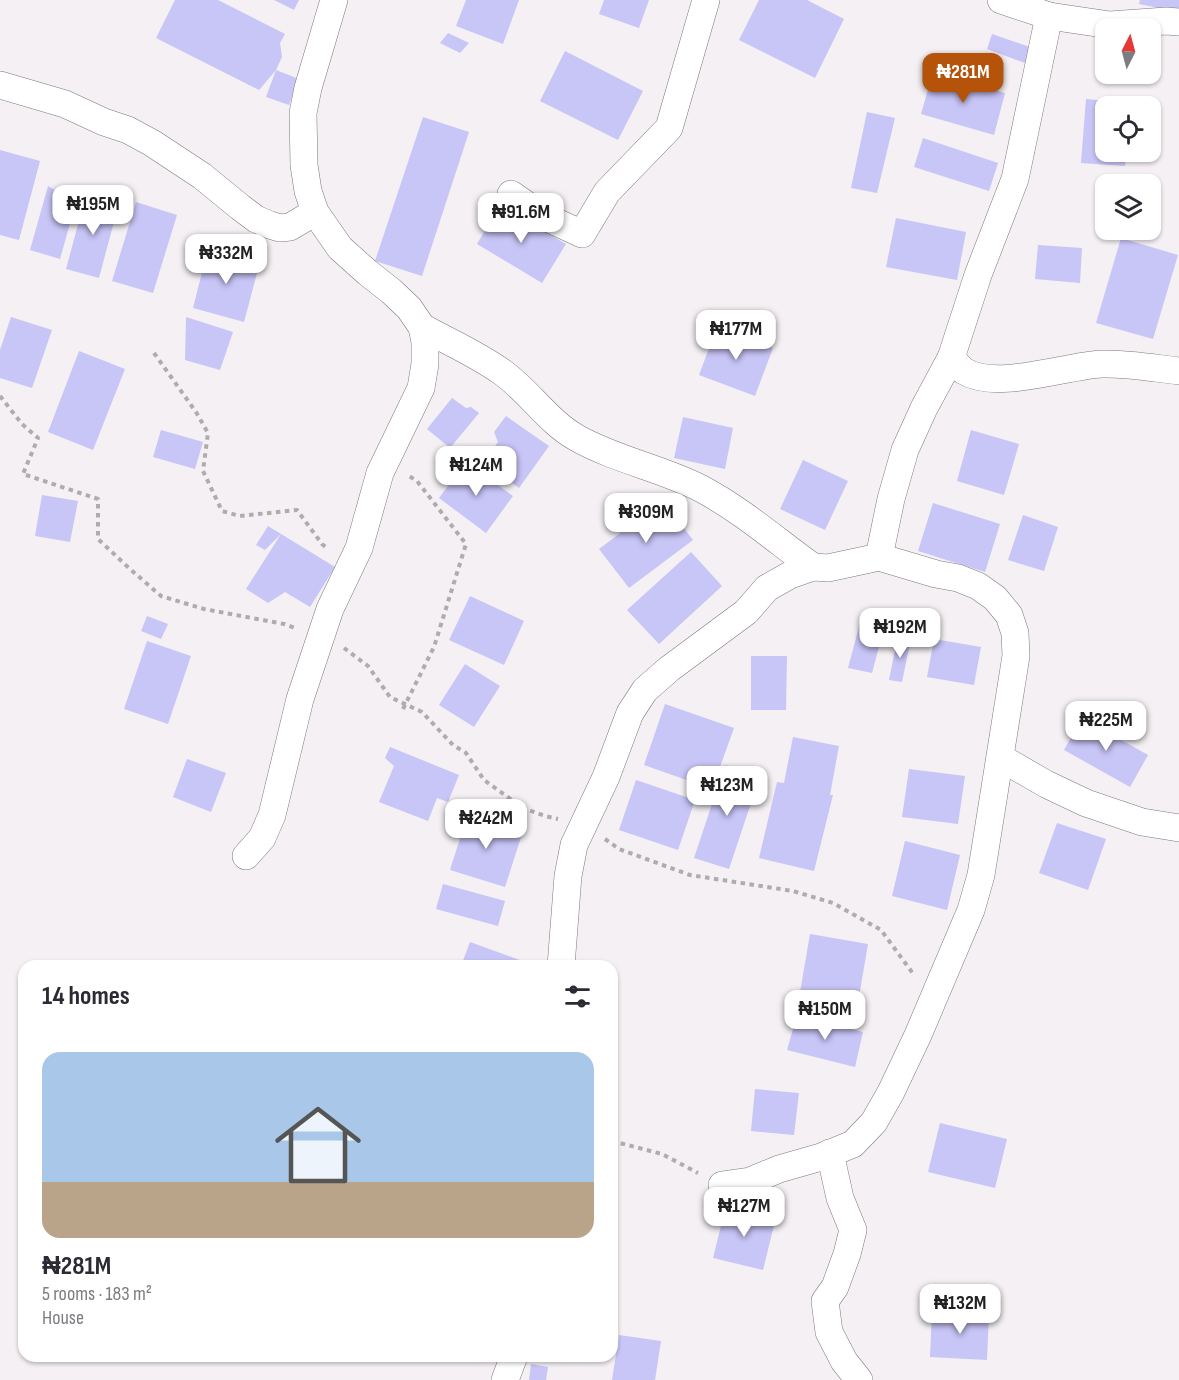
<!DOCTYPE html>
<meta charset="utf-8">
<style>
:root{--surface:#fff;--page:#f7f7f7;--text:#2b2b33;--muted:#7c7c81;--accent:#b45309}
body{margin:0;font-family:"Sofia Sans Condensed",sans-serif;background:var(--page);color:var(--text);height:100vh;display:flex;flex-direction:column;font-size:22px;white-space:nowrap}
*{box-sizing:border-box;margin:0}
p{font-size:20px;color:var(--muted)}
.icon{flex:none;width:33px;height:33px;fill:none;stroke:currentColor;stroke-width:2;stroke-linecap:round;stroke-linejoin:round}
.map{position:relative;flex:1;overflow:hidden}
.sheet{position:absolute;left:18px;top:960px;width:600px;height:402px;display:flex;flex-direction:column;background:var(--surface);border-radius:18px;box-shadow:0 2px 4px #0004}
.sheet>*{flex:none}
.needle{width:39px;rotate:6deg}
.buttons{position:absolute;left:1095px;top:18px;display:grid;gap:12px}
.buttons a{display:grid;place-items:center;width:66px;height:66px;border-radius:12px;background:var(--surface);box-shadow:0 2px 4px #0004;font-size:30px}
.price{position:absolute;translate:-50% -51px;padding:0 14px;border-radius:12px;background:#fff;color:#222;font-size:20px;line-height:39px;filter:drop-shadow(0 2px 3px #0008)}
.price::after{content:'';position:absolute;left:50%;top:36px;width:18px;height:14px;margin-left:-9px;background:inherit;clip-path:polygon(0 0,100% 0,50% 100%)}
.price.selected{background:var(--accent);color:#fff}
ul{padding:0;list-style:none}
li{display:grid;align-content:center;gap:12px;height:318px;padding:0 24px}
li span{display:grid;place-items:center;height:186px;border-radius:18px;color:#555}
li>.icon{margin-inline-start:auto}
span .icon{width:108px;height:108px;fill:#fffc;stroke-width:1}
li b{font-size:26px}
h2{display:flex;justify-content:space-between;align-items:center;height:72px;padding:0 24px;font-size:26px}
.map>svg:first-child{display:block}
.building{fill:#c8c5f7}
.lines{fill:none;stroke-linecap:round;stroke-linejoin:round}
.minor-casing{stroke:#7c797d;stroke-width:28}
.path{stroke:#afacaf;stroke-width:4;stroke-dasharray:4.5 4.5;stroke-linecap:butt}
.minor{stroke:#fff;stroke-width:27}
</style>
<div class="map">
<svg width="1179" height="1380" viewBox="0 0 1179 1380">
<rect width="100%" height="100%" fill="#f4f0f4"/>
<!-- building -->
<g class="building">
<polygon points="175,0 218,0 285,34 280,43 282,57 276,70 299,79 289,105 266,97 276,70 259,90 156,38"/>
<polygon points="274,0 299,0 294,10"/>
<polygon points="466,0 519,0 503,44 456,26"/>
<polygon points="604,0 649,0 639,28 599,14"/>
<polygon points="759,0 807,0 844,19 815,78 739,40"/>
<polygon points="1140,0 1179,0 1179,12 1139,4"/>
<polygon points="448,33 469,43 460,53 440,43"/>
<polygon points="992,34 1030,47 1025,63 987,49"/>
<polygon points="565,51 643,91 618,140 540,101"/>
<polygon points="933,72 1005,93 994,135 921,114"/>
<polygon points="1086,99 1131,103 1131,106 1106,106 1106,152 1127,152 1125,166 1081,163"/>
<polygon points="867,112 895,118 877,193 851,188"/>
<polygon points="423,117 469,132 422,276 375,261"/>
<polygon points="923,138 998,163 989,191 914,167"/>
<polygon points="0,150 40,161 19,240 0,235"/>
<polygon points="48,186 76,202 60,259 30,250"/>
<polygon points="86,195 119,203 99,278 66,269"/>
<polygon points="136,202 177,215 153,293 112,281"/>
<polygon points="500,205 566,244 542,283 477,244"/>
<polygon points="896,218 966,232 957,280 886,267"/>
<polygon points="1121,238 1178,255 1153,339 1096,323"/>
<polygon points="1038,245 1082,248 1080,283 1035,279"/>
<polygon points="208,249 260,262 244,322 193,308"/>
<polygon points="11,317 52,330 32,388 0,378 0,350"/>
<polygon points="186,317 233,332 220,370 185,360"/>
<polygon points="717,327 773,348 755,396 699,375"/>
<polygon points="79,351 125,369 93,450 48,432"/>
<polygon points="452,398 466,408 471,407 479,413 450,448 427,429"/>
<polygon points="506,416 549,446 519,488 483,462 498,442 494,432"/>
<polygon points="683,417 733,428 725,469 674,458"/>
<polygon points="161,430 203,442 195,469 153,457"/>
<polygon points="971,430 1019,444 1004,495 957,481"/>
<polygon points="803,460 848,481 825,530 780,509"/>
<polygon points="466,462 513,496 486,533 439,498"/>
<polygon points="42,495 78,501 70,542 35,536"/>
<polygon points="663,501 693,540 629,588 599,549"/>
<polygon points="933,503 1000,524 985,572 918,551"/>
<polygon points="1023,515 1058,527 1044,571 1008,560"/>
<polygon points="268,526 335,567 310,607 285,592 268,603 246,589 281,534 265,550 256,545"/>
<polygon points="691,552 722,586 659,644 627,610"/>
<polygon points="470,596 524,621 504,665 449,640"/>
<polygon points="147,616 168,624 161,639 141,631"/>
<polygon points="860,623 884,628 872,673 848,668"/>
<polygon points="898,635 911,638 902,682 889,680"/>
<polygon points="934,639 981,647 974,685 927,677"/>
<polygon points="147,641 191,656 168,724 124,709"/>
<polygon points="751,656 787,656 786,710 751,710"/>
<polygon points="465,664 500,686 474,727 439,705"/>
<polygon points="665,704 734,728 712,789 644,765"/>
<polygon points="1082,718 1148,755 1130,787 1064,750"/>
<polygon points="793,737 839,746 830,795 833,795 814,871 759,858 777,782 784,783"/>
<polygon points="390,747 459,775 448,802 437,798 428,821 379,802 394,766 385,758"/>
<polygon points="187,759 226,773 211,812 173,797"/>
<polygon points="725,765 760,776 729,869 694,858"/>
<polygon points="909,769 965,776 958,824 902,817"/>
<polygon points="636,780 695,800 678,850 619,830"/>
<polygon points="468,813 523,831 505,887 450,870"/>
<polygon points="1057,823 1106,839 1088,890 1039,873"/>
<polygon points="905,841 960,855 947,910 892,896"/>
<polygon points="443,884 505,901 498,926 436,909"/>
<polygon points="810,934 868,944 857,1008 799,998"/>
<polygon points="470,942 531,964 530,966 461,966"/>
<polygon points="797,1015 863,1032 855,1067 787,1050"/>
<polygon points="755,1089 799,1093 794,1135 751,1131"/>
<polygon points="940,1123 1007,1139 995,1188 928,1172"/>
<polygon points="726,1205 776,1217 763,1270 713,1258"/>
<polygon points="932,1311 989,1313 987,1360 930,1357"/>
<polygon points="619,1335 661,1341 655,1380 612,1380"/>
<polygon points="531,1364 548,1367 546,1380 529,1380"/>
</g>
<g class="lines">
<!-- minor casing -->
<g class="minor-casing">
<g id="minor">
<polyline points="1001,0 1049,16 1110,25 1166,21 1179,22"/>
<polyline points="0,85 65,104 104,122 128,130 152,143 202,176 240,207 256,219 270,225 280,228 290,227 315,212"/>
<polyline points="511,194 541,215 582,234 607,192 669,128 706,0"/>
<path d="M422 327C449 342 477 354 502 372 529 391 548 422 577 438 616 460 661 468 700 488 740 509 777 541 813 567"/>
<path d="M951 358C955 362 959 367 964 371 996 391 1065 366 1101 364 1127 363 1153 368 1179 371"/>
<polyline points="879,557 891,499 905,450 924,408 951,358 978,275 1015,179 1049,16"/>
<polyline points="1001,758 1046,784 1086,803 1142,822 1179,828"/>
<polyline points="246,856 262,838 272,815 300,699 330,609 359,548 380,473 421,388 425,364 425,342 422,327 409,308 391,291 368,273 340,248 315,212 308,191 304,165 303,113 308,88 334,0"/>
<polyline points="561,966 568,876 574,845 606,777 630,713 645,690 669,669 746,612 767,588 790,575 813,567 828,568 879,557 936,574 958,578 978,586 995,598 1009,615 1015,633 1016,656 981,875 971,910 918,1035 891,1092 874,1122 853,1144 821,1157 779,1169 750,1181 722,1185"/>
<polyline points="830,1153 840,1198 853,1230 847,1254 835,1287 825,1301 829,1332 844,1361 859,1380"/>
<polyline points="505,1380 514,1356"/>
</g>
</g>
<!-- path -->
<g class="path">
<polyline points="154,353 196,412 208,433 203,471 222,511 240,516 297,510 322,544 328,549"/>
<polyline points="0,396 22,424 38,438 23,474 98,499 98,539 130,569 161,596 204,609 284,624 295,628"/>
<polyline points="344,648 368,666 390,697 422,712 453,745 466,753 484,780 523,808 545,816 558,819"/>
<polyline points="403,709 434,647 466,544 417,481 409,476"/>
<polyline points="605,839 619,849 690,875 793,891 833,903 881,930 914,975"/>
<polyline points="612,1141 662,1154 698,1173"/>
</g>
<!-- minor -->
<use href="#minor" class="minor"/>
</g>
</svg>
<div class="buttons">
<a><svg class="needle" viewBox="-14 -14 28 28"><path d="M0-13l5 13h-10z" fill="#e53935"/><path d="M0 13l5-13h-10z" fill="#7c7c81"/></svg></a>
<a><svg class="icon" aria-label="locate" viewBox="0 0 24 24"><circle cx="12" cy="12" r="6"/><path d="M12 2v4M12 18v4M2 12h4M18 12h4"/></svg></a>
<a><svg class="icon" aria-label="layers" viewBox="0 0 24 24"><path d="M12 4l9 5-9 5-9-5zM3 14l9 5 9-5"/></svg></a>
</div>
<b class="price selected" style="left:963px;top:104px">₦281M</b>
<b class="price" style="left:93px;top:236px">₦195M</b>
<b class="price" style="left:521px;top:244px">₦91.6M</b>
<b class="price" style="left:226px;top:285px">₦332M</b>
<b class="price" style="left:736px;top:361px">₦177M</b>
<b class="price" style="left:476px;top:497px">₦124M</b>
<b class="price" style="left:646px;top:544px">₦309M</b>
<b class="price" style="left:900px;top:659px">₦192M</b>
<b class="price" style="left:1106px;top:752px">₦225M</b>
<b class="price" style="left:727px;top:817px">₦123M</b>
<b class="price" style="left:486px;top:850px">₦242M</b>
<b class="price" style="left:825px;top:1041px">₦150M</b>
<b class="price" style="left:744px;top:1238px">₦127M</b>
<b class="price" style="left:960px;top:1335px">₦132M</b>
<section class="sheet">
<h2>14 homes<svg class="icon" aria-label="filters" viewBox="0 0 24 24"><path d="M4 7h16M4 17h16"/><circle cx="9" cy="7" r="2"/><circle cx="15" cy="17" r="2"/></svg></h2>
<ul>
<li><span style="background:linear-gradient(#a9c7e8 70%,#b9a48a 0)"><svg class="icon" aria-label="home" viewBox="0 0 24 24"><path d="M3 11l9-7 9 7M6 9v11h12V9"/></svg></span><div><b>₦281M</b><p>5 rooms · 183 m²</p><p>House</p></div></li>
</ul>
</section>
</div>
